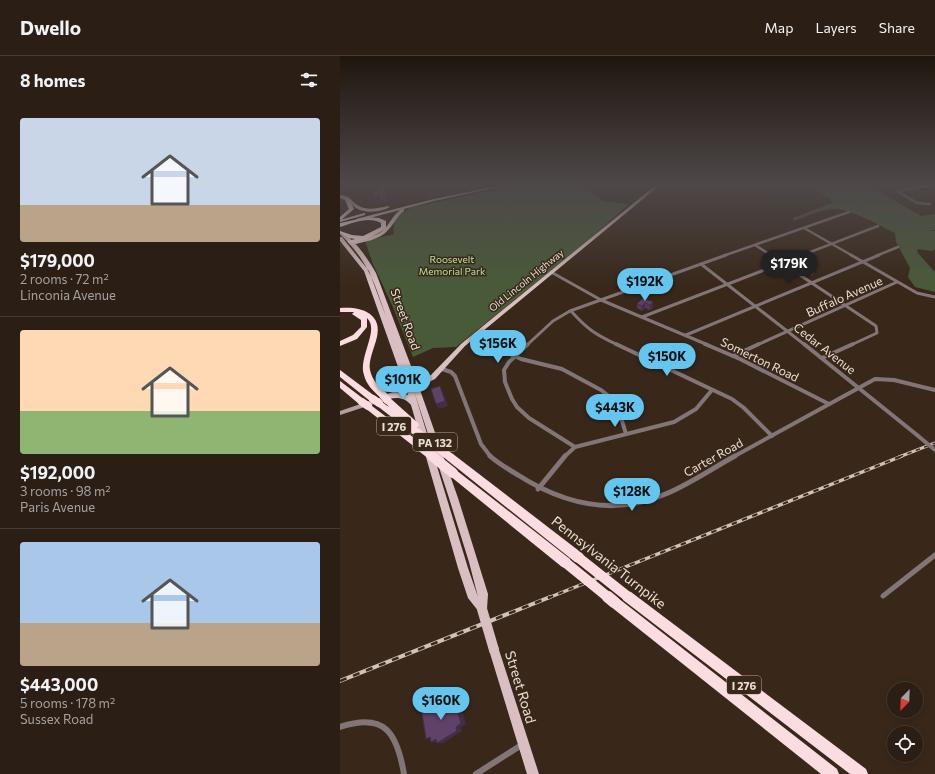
<!DOCTYPE html>
<meta charset="utf-8">
<style>
:root{--surface:#2b1e14;--page:#33271d;--text:#f1f3f6;--muted:#a6a2a0;--line:#473c34;--accent:#64c5ee}
body{margin:0;font-family:Commissioner,sans-serif;background:var(--page);color:var(--text);height:100vh;display:flex;flex-direction:column;font-size:15px;white-space:nowrap}
*{box-sizing:border-box;margin:0}
p{font-size:13px;color:var(--muted)}
.icon{flex:none;width:22px;height:22px;fill:none;stroke:currentColor;stroke-width:2;stroke-linecap:round;stroke-linejoin:round}
.map{position:relative;flex:1;overflow:hidden}
.sheet{display:flex;flex-direction:column;background:var(--surface);width:340px}
.sheet>*{flex:none}
.needle{width:26px;rotate:203deg}
.tools{position:absolute;left:547px;top:626px;display:grid;gap:8px}
.tools a{display:grid;place-items:center;width:36px;height:36px;border-radius:50%;background:var(--surface);box-shadow:0 2px 10px #0003,0 0 0 1px var(--line);font-size:20px}
.price{position:absolute;translate:-50% -34px;padding:0 9px;border-radius:14px;background:var(--accent);color:#111;font-size:13px;line-height:26px;filter:drop-shadow(0 1px 2px #0008)}
.price::after{content:'';position:absolute;left:50%;top:24px;width:12px;height:9px;margin-left:-6px;background:inherit;clip-path:polygon(0 0,100% 0,50% 100%)}
.price.current{background:#222;color:#fff}
ul{padding:0;list-style:none}
li{display:grid;align-content:center;gap:8px;height:212px;padding:0 20px}
li+li{border-top:1px solid var(--line)}
li span{display:grid;place-items:center;height:124px;border-radius:4px;color:#555}
li>.icon{margin-inline-start:auto}
span .icon{width:72px;height:72px;fill:#fffc;stroke-width:1}
li b{font-size:17px}
h2{display:flex;justify-content:space-between;align-items:center;height:48px;padding:0 20px;font-size:17px}
header{display:flex;align-items:center;gap:24px;box-sizing:border-box;height:56px;padding:0 20px;background:var(--surface);border-bottom:1px solid var(--line)}
header strong{font-size:19px}
nav{display:flex;gap:22px;margin-inline-start:auto;font-size:14px}
main{display:flex;flex:1;min-height:0}
.map>svg:first-child{display:block}
.built{fill:#432d19}
.green{fill:#495a39}
.lines{fill:none;stroke-linecap:round;stroke-linejoin:round}
.stream{stroke:#465064;stroke-width:1}
.minor-far4{stroke:#827577;stroke-width:2.5}
.minor-far3{stroke:#827577;stroke-width:3}
.minor-far2{stroke:#827577;stroke-width:4}
.minor-far1{stroke:#827577;stroke-width:5}
.minor{stroke:#827577;stroke-width:6}
.secondary{fill:#b39fa1;fill-rule:evenodd}
.primary{fill:#d9bfc2;fill-rule:evenodd}
.trunk{fill:#eaced1;fill-rule:evenodd}
.motorway{fill:#fbdce0;fill-rule:evenodd}
.rail-far2-casing{stroke:#cfc2b8;stroke-width:3}
.rail-far1-casing{stroke:#cfc2b8;stroke-width:3.5}
.rail-casing{stroke:#cfc2b8;stroke-width:4}
.rail-far2{stroke:#39281a;stroke-width:1.5;stroke-dasharray:4.5;stroke-linecap:butt}
.rail-far1{stroke:#39281a;stroke-width:2;stroke-dasharray:5.5;stroke-linecap:butt}
.rail{stroke:#39281a;stroke-width:2.5;stroke-dasharray:7;stroke-linecap:butt}
.minor-bridge{stroke:#827577;stroke-width:4}
.primary-bridge{stroke:#d9bfc2;stroke-width:10}
.motorway-bridge-far2{stroke:#fbdce0;stroke-width:8}
.motorway-bridge-far1{stroke:#fbdce0;stroke-width:10}
.motorway-bridge{stroke:#fbdce0;stroke-width:12}
.wall{fill:#533959}
.shaded-wall{fill:#432e49}
.building{fill:#604268;stroke:#432e49}
.labels{text-anchor:middle;dominant-baseline:central;stroke-width:3;stroke-linejoin:round;paint-order:stroke}
.far-park-label{font-size:10px;fill:#bde29b;stroke:#39281a}
.far-street-label{font-size:10px;fill:#eaded5;stroke:#39281a}
.shield{fill:#39281a;stroke:#b5a79d;stroke-width:1}
.shield-label{font-size:11px;font-weight:bold;fill:#eaded5}
.street-label{font-size:12px;fill:#eaded5;stroke:#39281a}
.near-street-label{font-size:14px;fill:#eaded5;stroke:#39281a}
</style>
<header>
<strong>Dwello</strong>
<nav><a>Map</a><a>Layers</a><a>Share</a></nav>
</header>
<main>
<section class="sheet">
<h2>8 homes<svg class="icon" aria-label="filters" viewBox="0 0 24 24"><path d="M4 7h16M4 17h16"/><circle cx="9" cy="7" r="2"/><circle cx="15" cy="17" r="2"/></svg></h2>
<ul>
<li><span style="background:linear-gradient(#c9d6e8 70%,#b9a48a 0)"><svg class="icon" aria-label="home" viewBox="0 0 24 24"><path d="M3 11l9-7 9 7M6 9v11h12V9"/></svg></span><div><b>$179,000</b><p>2 rooms · 72 m²</p><p>Linconia Avenue</p></div></li>
<li><span style="background:linear-gradient(#ffd9b3 65%,#8fb573 0)"><svg class="icon" aria-label="home" viewBox="0 0 24 24"><path d="M3 11l9-7 9 7M6 9v11h12V9"/></svg></span><div><b>$192,000</b><p>3 rooms · 98 m²</p><p>Paris Avenue</p></div></li>
<li><span style="background:linear-gradient(#a9c7e8 65%,#b9a48a 0)"><svg class="icon" aria-label="home" viewBox="0 0 24 24"><path d="M3 11l9-7 9 7M6 9v11h12V9"/></svg></span><div><b>$443,000</b><p>5 rooms · 178 m²</p><p>Sussex Road</p></div></li>
</ul>
</section>
<div class="map">
<svg width="595" height="718" viewBox="0 0 595 718">
<rect width="100%" height="100%" fill="#39281a"/>
<!-- built -->
<polygon class="built" points="104,129 147,129 88,141 85,137 87,135 106,130"/>
<!-- green -->
<g class="green">
<path d="M178 129H242L263 145 289 148 242 190 116 291 93 292 73 301 52 249 33 208 25 185 54 178C51 164 61 156 73 151Z"/>
<path d="M483 129H528L581 160 595 158V174H588L595 175V193L592 195 578 193 577 196 595 216V236L575 231 568 221 570 212 556 186 555 177C543 171 508 152 496 153 481 153 467 160 454 165L453 162 492 147 490 142 476 134V132Z"/>
</g>
<g class="lines">
<!-- stream -->
<path class="stream" d="M508 129 512 132 504 138C515 159 545 158 566 163L568 165 565 166 583 172 595 170"/>
<!-- minor-far4 -->
<g class="minor-far4">
<polyline points="557,135 594,129"/>
<polyline points="557,135 577,147 590,148"/>
<polyline points="36,138 44,129"/>
<polyline points="464,172 513,200"/>
<polyline points="415,189 432,200"/>
<polyline points="383,200 509,156"/>
<polyline points="460,200 538,170"/>
<polyline points="536,200 558,191"/>
</g>
<!-- minor-far3 -->
<g class="minor-far3">
<polyline points="430,199 536,270 537,277 511,289"/>
<polyline points="511,199 577,237 595,241"/>
<polyline points="361,208 465,289"/>
<polyline points="211,216 261,244 368,289"/>
<path d="M231 255C247 273 256 279 278 289"/>
<polyline points="302,261 463,199"/>
<polyline points="346,279 539,199"/>
<polyline points="132,282 149,289"/>
<polyline points="187,289 213,265 230,255 386,199"/>
<polyline points="417,289 557,226"/>
</g>
<!-- minor-far2 -->
<g class="minor-far2">
<polyline points="147,288 181,303 222,313 261,334 270,341 279,355 286,378"/>
<polyline points="188,288 169,306 164,314 165,326 172,343 177,351 189,362 235,391"/>
<polyline points="276,288 392,343 404,352 432,380"/>
<polyline points="365,288 400,303 489,348"/>
<polyline points="464,288 577,379"/>
<polyline points="393,300 419,288"/>
<polyline points="482,302 513,288"/>
<polyline points="102,313 111,316 115,320 141,388 151,401"/>
<polyline points="224,401 235,391 334,366 356,353 372,334"/>
<polyline points="393,401 535,323 554,324 595,334"/>
</g>
<!-- minor-far1 -->
<g class="minor-far1">
<path d="M150 400C159 408 168 413 178 419 225 449 275 461 328 437 351 427 373 412 395 400"/>
<polyline points="198,433 225,400"/>
<polyline points="543,540 595,499"/>
</g>
<!-- minor -->
<g class="minor">
<path d="M0 671C45 656 57 677 64 718"/>
<polyline points="136,718 183,688"/>
</g>
<!-- secondary -->
<g class="secondary">
<polygon points="70,330 73,332 72,333 49,342 46,340 47,338"/>
<polygon points="38,342 40,342 41,344 40,346 0,359 0,355"/>
</g>
<!-- primary -->
<g class="primary">
<path d="M316 129H320L125 290 95 323 79 331 118 442 148 538 147 553 145 556 142 558 139 556 128 542 118 512 71 349C65 342 58 341 49 343L46 340 47 338 60 337 68 339 24 215 0 185V181H2L29 215 48 266C35 229 30 207 0 178V175C14 182 28 203 36 217L77 326 91 319 121 288ZM74 335 109 442 129 506 138 541 128 512Z"/>
<polygon points="154,589 158,590 159,594 199,718 187,718 149,594 150,590"/>
</g>
<!-- trunk -->
<g class="trunk">
<path d="M163 129H168L94 145 64 153V155C57 160 54 168 48 174 40 184 23 186 11 189L9 188C18 182 31 182 41 176 49 170 52 160 60 154L18 165 16 164V163L94 143Z"/>
<path d="M0 139C12 140 10 145 19 150 27 155 39 152 48 150L50 151C41 156 25 158 16 152 10 147 8 142 0 141Z"/>
<polygon points="24,157 25,157 25,159 0,166 0,164"/>
</g>
<!-- motorway -->
<g class="motorway">
<polygon points="0,140 9,142 14,153 0,165 0,161 9,153 5,144 0,142"/>
<path d="M28 161 39 162 46 165V172C37 179 19 187 8 187V185L15 183 9 182 0 177V175L12 179 23 180 41 171V167C28 160 13 167 0 171V167Z"/>
<path d="M0 252C10 251 22 252 30 258 49 273 27 296 30 314 32 324 39 331 46 337L47 339 46 341H40C33 335 26 328 24 319 18 301 40 274 27 262V271L17 283 0 290V285L13 279 21 271V264L12 258 14 256H0Z"/>
<polygon points="0,314 36,341 37,343 36,345 30,345 0,321"/>
<polygon points="0,325 25,344 26,346 25,348 19,348 0,332"/>
<polygon points="47,341 50,342 78,367 79,369 77,372 78,374 77,376 71,376 36,349 35,347 36,345 39,344 49,351 43,344"/>
<polygon points="28,347 82,388 83,390 82,392 79,393 76,392 25,352 24,350 25,348"/>
<polygon points="110,397 113,398 243,498 244,502 243,506 239,507 235,506 107,404 106,401 107,398"/>
<polygon points="113,413 116,414 230,503 231,507 230,511 226,512 222,511 110,420 109,417 110,414"/>
<polygon points="287,535 291,536 526,713 528,718 510,718 283,544 282,540 283,536"/>
<polygon points="274,541 278,542 497,713 499,718 481,718 270,550 269,546 270,542"/>
</g>
<!-- rail-far2 casing -->
<g class="rail-far2-casing">
<polyline id="rail-far2" points="559,401 595,387"/>
</g>
<!-- rail-far1 casing -->
<g class="rail-far1-casing">
<polyline id="rail-far1" points="208,542 562,400"/>
</g>
<!-- rail casing -->
<g class="rail-casing">
<polyline id="rail" points="0,625 210,541"/>
</g>
<!-- rail-far2 -->
<use href="#rail-far2" class="rail-far2"/>
<!-- rail-far1 -->
<use href="#rail-far1" class="rail-far1"/>
<!-- rail -->
<use href="#rail" class="rail"/>
<!-- minor-bridge -->
<polyline class="minor-bridge" points="577,379 595,394"/>
<!-- primary-bridge -->
<polyline class="primary-bridge" points="142,553 154,594"/>
<!-- motorway-bridge-far2 -->
<g class="motorway-bridge-far2">
<polyline points="43,339 47,344"/>
<polyline points="33,343 39,347"/>
<polyline points="22,346 28,350"/>
<polyline points="74,374 110,401"/>
<polyline points="79,390 93,401"/>
</g>
<!-- motorway-bridge-far1 -->
<g class="motorway-bridge-far1">
<polyline points="92,400 113,417"/>
<polyline points="239,502 287,540"/>
<polyline points="226,507 269,542"/>
</g>
<!-- motorway-bridge -->
<polyline class="motorway-bridge" points="268,541 274,546"/>
</g>
<!-- wall -->
<g class="wall">
<polygon points="453,201 475,214 473,220 463,217 456,213 457,210 451,207"/>
<polygon points="313,246 313,251 310,254 305,252 302,255 297,252 297,248"/>
</g>
<!-- shaded-wall -->
<g class="shaded-wall">
<polygon points="44,133 49,145 42,146 40,142"/>
<polygon points="313,246 313,251 310,254 310,249"/>
<polygon points="305,247 305,252 302,255 302,250"/>
<polygon points="100,330 108,350 99,353 96,348"/>
<polygon points="110,644 115,646 116,651 111,650"/>
<polygon points="115,647 120,648 126,668 121,671 122,675 103,687 97,687 116,671"/>
<polygon points="96,683 102,683 97,686 91,686"/>
</g>
<!-- building -->
<g class="building">
<polygon points="44,133 47,140 40,142 37,134"/>
<polygon points="457,199 464,204 467,203 474,207 475,214 465,211 458,207 461,205 453,201"/>
<polygon points="303,242 313,246 310,249 305,247 302,250 297,248"/>
<polygon points="100,330 105,345 96,348 91,333"/>
<polygon points="110,644 111,650 115,647 121,667 116,671 117,675 97,687 96,683 91,686 90,681 86,683 82,657 98,647 99,651"/>
</g>
<!-- sky -->
<linearGradient id="sky" x2="0" y2="1"><stop stop-color="#1f160e"/><stop offset="0.56" stop-color="#4e4849"/><stop offset="1" stop-color="#4e4849" stop-opacity="0"/></linearGradient>
<rect width="595" height="229" fill="url(#sky)"/>
<g class="labels">
<!-- far-park labels -->
<g class="far-park-label">
<text x="112" y="203">Roosevelt<tspan x="112" dy="12">Memorial Park</tspan></text>
</g>
<!-- far-street labels -->
<g class="far-street-label">
<text transform="translate(186 224) rotate(-39)">Old Lincoln Highway</text>
</g>
<!-- shield labels -->
<g class="shield">
<rect x="37" y="361" width="34" height="18" rx="3"/>
<rect x="73" y="377" width="44" height="18" rx="3"/>
<rect x="387" y="620" width="34" height="18" rx="3"/>
</g>
<g class="shield-label">
<text x="54" y="370">I 276</text>
<text x="95" y="386">PA 132</text>
<text x="404" y="629">I 276</text>
</g>
<!-- street labels -->
<g class="street-label">
<text transform="translate(504 240) rotate(-24)">Buffalo Avenue</text>
<text transform="translate(66 263) rotate(70)">Street Road</text>
<text transform="translate(485 292) rotate(38)">Cedar Avenue</text>
<text transform="translate(420 303) rotate(26)">Somerton Road</text>
<text transform="translate(373 401) rotate(-29)">Carter Road</text>
</g>
<!-- near-street labels -->
<g class="near-street-label">
<text transform="translate(269 506) rotate(38)">Pennsylvania Turnpike</text>
<text transform="translate(181 631) rotate(73)">Street Road</text>
</g>
</g>
</svg>
<div class="tools">
<a><svg class="needle" viewBox="-14 -14 28 28"><path d="M0-13l5 13h-10z" fill="#e53935"/><path d="M0 13l5-13h-10z" fill="#a6a2a0"/></svg></a>
<a><svg class="icon" aria-label="locate" viewBox="0 0 24 24"><circle cx="12" cy="12" r="6"/><path d="M12 2v4M12 18v4M2 12h4M18 12h4"/></svg></a>
</div>
<b class="price current" style="left:449px;top:228px">$179K</b>
<b class="price" style="left:305px;top:246px">$192K</b>
<b class="price" style="left:158px;top:308px">$156K</b>
<b class="price" style="left:327px;top:321px">$150K</b>
<b class="price" style="left:63px;top:344px">$101K</b>
<b class="price" style="left:275px;top:372px">$443K</b>
<b class="price" style="left:292px;top:456px">$128K</b>
<b class="price" style="left:101px;top:665px">$160K</b>
</div>
</main>
